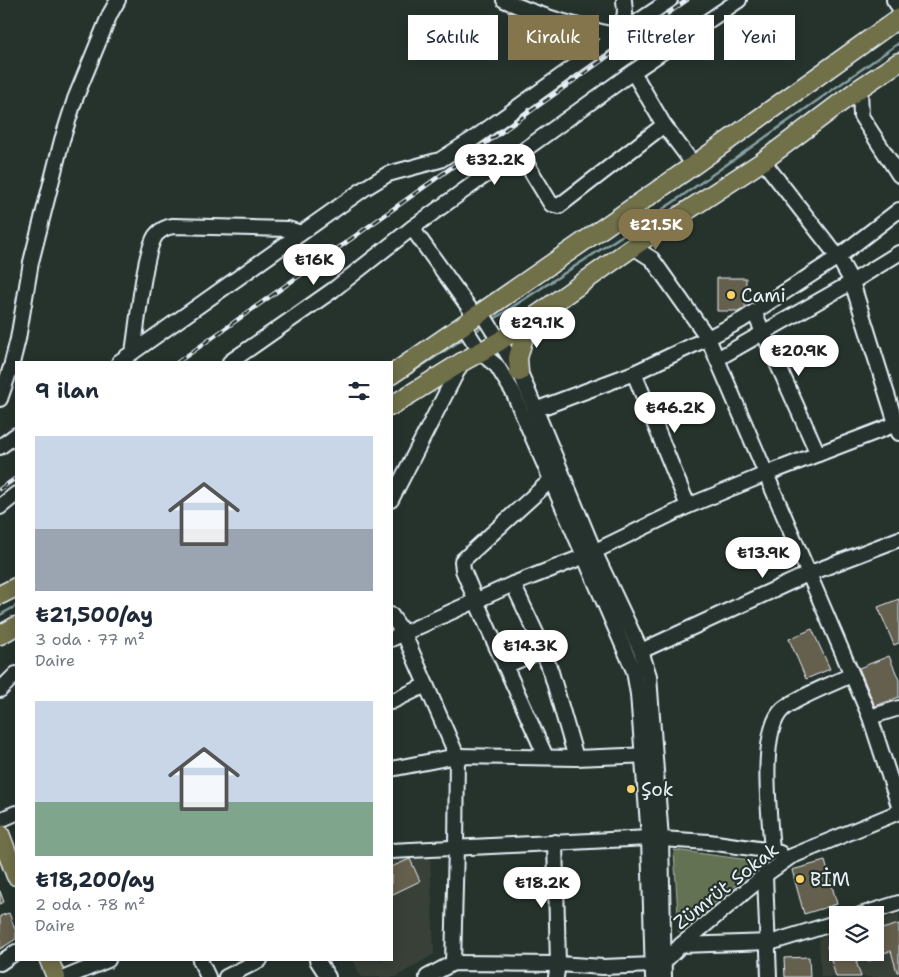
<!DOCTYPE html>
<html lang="tr">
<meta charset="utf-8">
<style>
:root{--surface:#fff;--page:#f2f2f3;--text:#1f2937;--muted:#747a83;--accent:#84754c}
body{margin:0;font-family:"Shantell Sans",sans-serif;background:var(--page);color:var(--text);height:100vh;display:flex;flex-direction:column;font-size:19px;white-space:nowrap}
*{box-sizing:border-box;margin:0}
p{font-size:16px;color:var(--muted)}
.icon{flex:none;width:28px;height:28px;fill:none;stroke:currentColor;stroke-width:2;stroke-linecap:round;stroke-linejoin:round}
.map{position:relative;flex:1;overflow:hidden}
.drawer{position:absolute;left:15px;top:361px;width:378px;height:600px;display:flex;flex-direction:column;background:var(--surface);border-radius:0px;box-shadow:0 2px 12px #0003}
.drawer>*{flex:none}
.top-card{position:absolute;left:408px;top:15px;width:416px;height:45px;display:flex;gap:10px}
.fabs{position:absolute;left:829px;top:906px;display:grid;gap:10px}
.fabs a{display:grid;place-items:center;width:55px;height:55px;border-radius:0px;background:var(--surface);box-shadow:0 2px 12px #0003;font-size:25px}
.price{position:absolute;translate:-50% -42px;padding:0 11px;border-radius:18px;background:#fff;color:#222;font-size:16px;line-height:32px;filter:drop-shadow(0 1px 2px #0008)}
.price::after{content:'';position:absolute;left:50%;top:30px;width:15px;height:11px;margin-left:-8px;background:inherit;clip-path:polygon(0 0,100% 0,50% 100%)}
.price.current{background:var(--accent);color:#fff}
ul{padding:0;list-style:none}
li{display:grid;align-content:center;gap:10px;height:265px;padding:0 20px}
li span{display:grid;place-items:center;height:155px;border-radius:0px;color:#555}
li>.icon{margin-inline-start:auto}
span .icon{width:90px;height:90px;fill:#fffc;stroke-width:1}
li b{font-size:21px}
h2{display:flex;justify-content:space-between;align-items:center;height:60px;padding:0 20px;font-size:21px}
.chip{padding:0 18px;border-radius:0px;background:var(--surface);box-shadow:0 2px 12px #0003;font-size:18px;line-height:45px}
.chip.current{background:var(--accent);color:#fff}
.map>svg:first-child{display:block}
.built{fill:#394037}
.green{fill:#647253;stroke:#a6b2a6}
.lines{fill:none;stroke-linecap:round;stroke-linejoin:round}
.stream{stroke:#88a1a5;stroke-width:2.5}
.building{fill:#655e4e;stroke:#e8f1f8}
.minor-casing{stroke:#e8f1f8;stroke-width:18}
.major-casing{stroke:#e8f1f8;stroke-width:21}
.minor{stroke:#26332d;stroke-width:14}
.major{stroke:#70704a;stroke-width:18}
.rail-casing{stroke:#e8f1f8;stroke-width:4.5}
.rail{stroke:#26332d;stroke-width:2.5;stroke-dasharray:8;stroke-linecap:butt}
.poi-dot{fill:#ffd166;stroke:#26332d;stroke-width:2}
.labels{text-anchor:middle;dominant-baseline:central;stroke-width:4.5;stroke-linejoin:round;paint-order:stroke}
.poi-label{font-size:19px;fill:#e8f1f8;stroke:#26332d;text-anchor:start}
.street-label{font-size:19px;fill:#e8f1f8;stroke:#26332d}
</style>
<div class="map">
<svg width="899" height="977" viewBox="0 0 899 977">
<rect width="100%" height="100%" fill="#26332d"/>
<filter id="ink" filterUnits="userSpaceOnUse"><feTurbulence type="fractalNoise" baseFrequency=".02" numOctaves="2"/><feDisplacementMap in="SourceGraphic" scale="10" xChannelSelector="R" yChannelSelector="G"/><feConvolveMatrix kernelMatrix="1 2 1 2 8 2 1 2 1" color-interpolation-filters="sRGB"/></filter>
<g filter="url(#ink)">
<!-- built -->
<g class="built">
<polygon points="430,853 434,954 396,977 361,977 353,960 391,960 391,857"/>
<polygon points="899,914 899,977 821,977 819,939 837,933 838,952 875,952 875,922"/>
</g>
<!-- green -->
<polygon class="green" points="674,850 764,862 679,932"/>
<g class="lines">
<!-- stream -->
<g class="stream">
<polyline points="491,321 672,203 899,43"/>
<polyline points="473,333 485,325"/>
<polyline points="391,386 466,337"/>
<polyline points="0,615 16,606"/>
</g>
</g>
<!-- building -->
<g class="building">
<polygon points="717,278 746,278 745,311 717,311"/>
<polygon points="899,599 899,643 894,645 878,607"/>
<polygon points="812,629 830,669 806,679 789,639"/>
<polygon points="889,656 899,680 899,697 875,706 859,668"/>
<polygon points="410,859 420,881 391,895 391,867"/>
<polygon points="825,861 837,904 804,914 792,870"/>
<polygon points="0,891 4,902 0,904"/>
<polygon points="9,913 16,932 16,939 0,949 0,916"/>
<polygon points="899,924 899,972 897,972 891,951 879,954 880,958 868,961 867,957 856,961 861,977 836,977 827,946 838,942 838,952 875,952 875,931"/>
<polygon points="809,957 810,977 785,977 784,958"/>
</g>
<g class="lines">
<!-- minor casing -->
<g class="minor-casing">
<g id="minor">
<path d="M504 0C543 18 576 25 617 36"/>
<polyline points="894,0 899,7"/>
<polyline points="621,33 625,12 624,0"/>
<polyline points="633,72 664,125 694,165"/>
<polyline points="860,88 861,116 899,175"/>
<polyline points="520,153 551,204 559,206 664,125"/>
<polyline points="763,161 838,257 852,282 899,433"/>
<polyline points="630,249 638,250 652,259 708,338 870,717 899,806"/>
<polyline points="481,312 522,377 594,551 641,651 649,676 661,839 664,977"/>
<polyline points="754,312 818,454"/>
<polyline points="475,316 412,228 480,179 520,153 627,76 739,0"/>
<polyline points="463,325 481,353 497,366 513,392 634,671 638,694 649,838 653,977"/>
<path d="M133 352C137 329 144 250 156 235 161 229 167 227 173 226L288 229 301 233"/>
<polyline points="717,359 852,282 899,253"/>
<polyline points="119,362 365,188 388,174 440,160 476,137 621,33 670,0"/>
<polyline points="230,362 333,290 412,228"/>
<polyline points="634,373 688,506"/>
<polyline points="0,399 11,367 18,339 31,262 62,140 75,99 110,14 118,0"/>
<polyline points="535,410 634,373 708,338 742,320 838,257 899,210"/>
<polyline points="0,447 16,435"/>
<polyline points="391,500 462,362"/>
<polyline points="0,507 16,494"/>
<polyline points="513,584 536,633 551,672 576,758"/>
<polyline points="391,615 404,634 457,756 456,847 453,963"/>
<polyline points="391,639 513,584 585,556 688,506 766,474 899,423"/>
<polyline points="641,651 808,574 899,539"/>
<polyline points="505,666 543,650"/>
<polyline points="0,690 16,674"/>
<polyline points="391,702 426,685"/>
<polyline points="870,717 899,708"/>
<polyline points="546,757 476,601 463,570 462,561 552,479"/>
<polyline points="391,769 457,756 576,758 650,755"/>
<polyline points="0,820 16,813"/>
<polyline points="661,839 709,842 772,851 780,853"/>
<polyline points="555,842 558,964 556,977"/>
<polyline points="391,851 649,838"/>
<path d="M772 851C770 819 758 731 783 709 797 697 833 684 851 675"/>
<polyline points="765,875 769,977"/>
<polyline points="860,915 899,903"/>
<polyline points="681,945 773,942 838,922"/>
<polyline points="200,960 208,977"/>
<polyline points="317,960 328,977"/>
<polyline points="664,962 681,945 765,875 790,857 899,812"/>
<polyline points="0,963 16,952"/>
<polyline points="67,977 108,960"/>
<polyline points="226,977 260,960"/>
<polyline points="427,977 453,963 558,964 603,967 653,965"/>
</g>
</g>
<!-- major casing -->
<g class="major-casing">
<g id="major">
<polyline points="519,372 518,358 528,322"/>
<polyline points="391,375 694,165 899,18"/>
<polyline points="391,406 462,362 500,341 653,233 763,161 860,88 899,62"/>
<polyline points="0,595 16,587"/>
<polyline points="0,635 16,626"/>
<polyline points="0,834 16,876"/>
<polyline points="49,960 56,977"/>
</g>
</g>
<!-- minor -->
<use href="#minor" class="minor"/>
<!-- major -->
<use href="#major" class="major"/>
<!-- rail casing -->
<g class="rail-casing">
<g id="rail">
<polyline points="178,362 687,0"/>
<polyline points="0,489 16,478"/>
</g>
</g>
<!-- rail -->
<use href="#rail" class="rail"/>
</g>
</g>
<!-- markers -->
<g class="poi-dot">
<circle cx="731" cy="295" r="5"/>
<circle cx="631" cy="789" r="5"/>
<circle cx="800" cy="879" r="5"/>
</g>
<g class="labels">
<!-- poi labels -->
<g class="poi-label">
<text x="741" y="295">Cami</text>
<text x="641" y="789">Şok</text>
<text x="810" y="879">BİM</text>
</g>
<!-- street labels -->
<g class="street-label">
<text transform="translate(726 886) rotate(-38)">Zümrüt Sokak</text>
</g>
</g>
</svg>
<div class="fabs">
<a><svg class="icon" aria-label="layers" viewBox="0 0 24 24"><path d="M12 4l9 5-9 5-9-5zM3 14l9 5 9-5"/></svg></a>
</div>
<b class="price" style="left:495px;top:186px">₺32.2K</b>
<b class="price current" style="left:656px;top:251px">₺21.5K</b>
<b class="price" style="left:314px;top:286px">₺16K</b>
<b class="price" style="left:537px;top:349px">₺29.1K</b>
<b class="price" style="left:799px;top:377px">₺20.9K</b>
<b class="price" style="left:675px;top:434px">₺46.2K</b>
<b class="price" style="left:763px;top:579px">₺13.9K</b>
<b class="price" style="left:530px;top:672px">₺14.3K</b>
<b class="price" style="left:542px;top:909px">₺18.2K</b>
<div class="top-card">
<a class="chip">Satılık</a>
<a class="chip current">Kiralık</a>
<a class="chip">Filtreler</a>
<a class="chip">Yeni</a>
</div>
<section class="drawer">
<h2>9 ilan<svg class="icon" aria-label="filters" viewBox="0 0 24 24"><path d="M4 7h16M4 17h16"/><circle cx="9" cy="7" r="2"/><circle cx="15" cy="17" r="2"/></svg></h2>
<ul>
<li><span style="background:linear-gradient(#c9d6e8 60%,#9aa5b1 0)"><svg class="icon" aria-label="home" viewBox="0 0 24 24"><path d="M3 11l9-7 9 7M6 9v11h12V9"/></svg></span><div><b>₺21,500/ay</b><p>3 oda · 77 m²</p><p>Daire</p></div></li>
<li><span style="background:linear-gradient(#c9d6e8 65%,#7fa58c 0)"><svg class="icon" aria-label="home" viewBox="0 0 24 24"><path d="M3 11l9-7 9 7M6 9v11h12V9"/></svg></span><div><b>₺18,200/ay</b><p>2 oda · 78 m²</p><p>Daire</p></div></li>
</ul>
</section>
</div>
